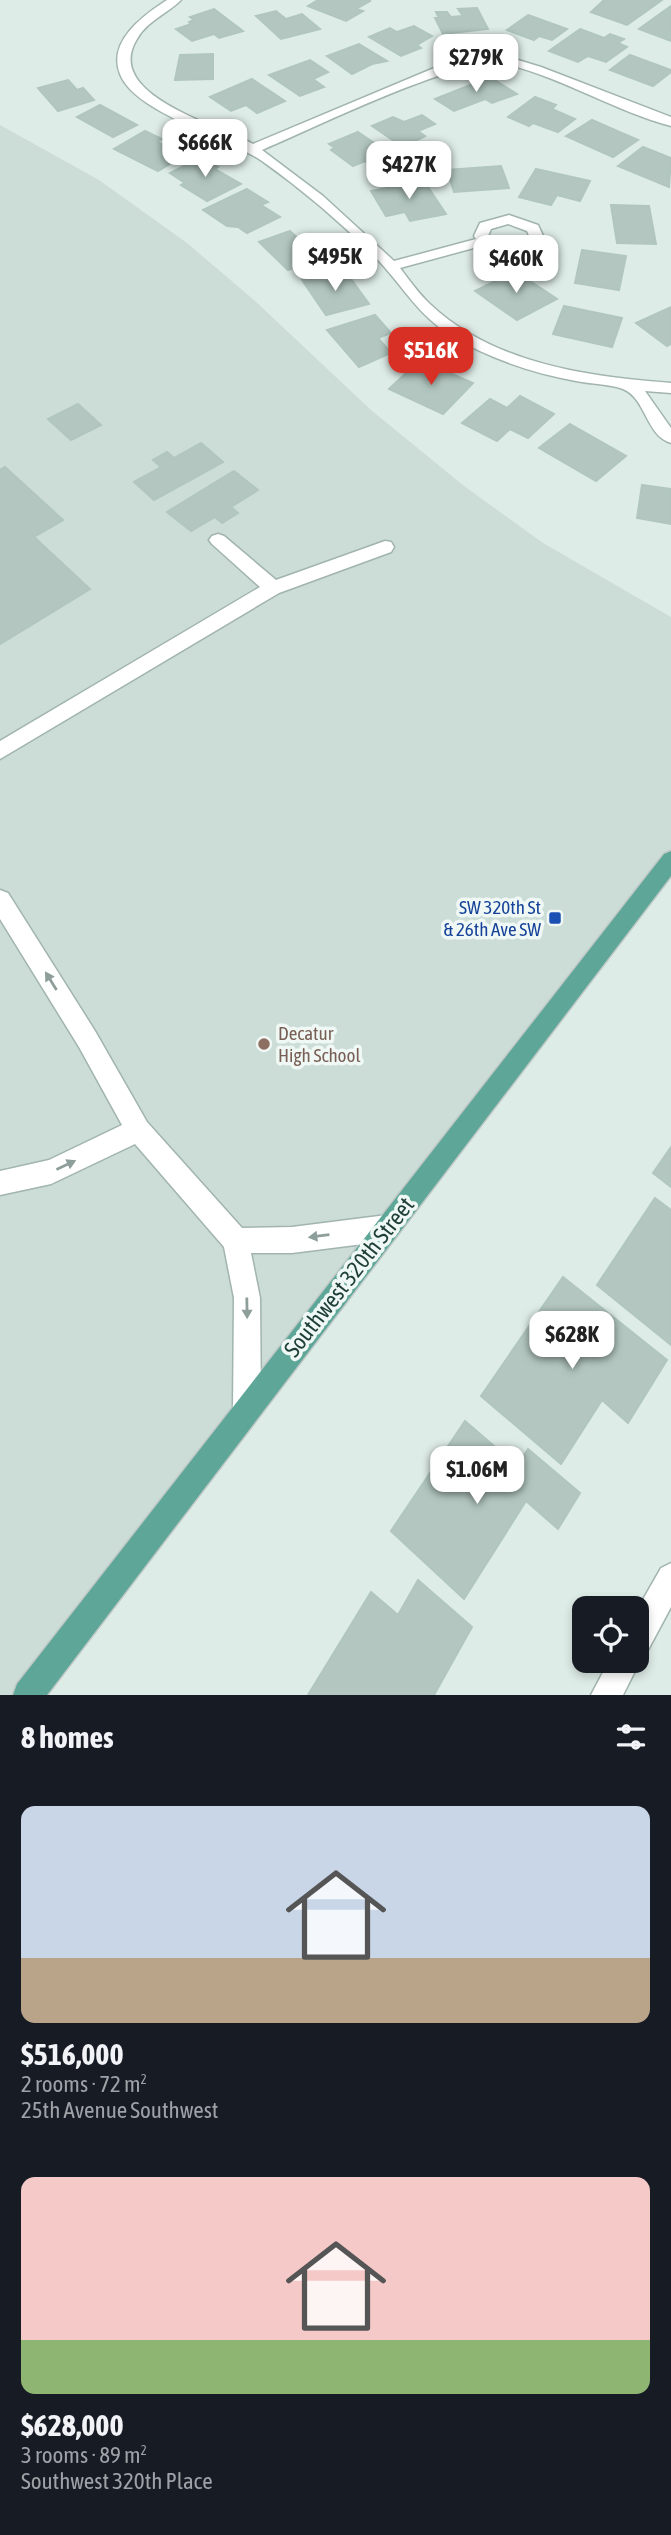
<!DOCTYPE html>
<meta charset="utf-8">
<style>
:root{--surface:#171b24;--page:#242831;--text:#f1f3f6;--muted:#9ea1a6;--accent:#d93025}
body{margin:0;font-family:"Asap Condensed",sans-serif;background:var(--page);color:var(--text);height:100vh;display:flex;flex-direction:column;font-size:26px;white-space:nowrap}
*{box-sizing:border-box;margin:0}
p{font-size:23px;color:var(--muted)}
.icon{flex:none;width:38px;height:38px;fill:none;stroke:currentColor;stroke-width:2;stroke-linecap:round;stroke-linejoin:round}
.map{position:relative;height:1695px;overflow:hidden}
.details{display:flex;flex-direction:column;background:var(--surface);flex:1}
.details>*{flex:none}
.tools{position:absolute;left:572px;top:1596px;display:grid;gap:14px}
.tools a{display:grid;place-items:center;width:77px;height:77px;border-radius:14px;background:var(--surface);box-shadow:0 4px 10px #0003;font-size:35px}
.price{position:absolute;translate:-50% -60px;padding:0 16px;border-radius:14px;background:#fff;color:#222;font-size:23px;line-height:46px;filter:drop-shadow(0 2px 4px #0008)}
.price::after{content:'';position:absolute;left:50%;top:42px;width:21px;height:16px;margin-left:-10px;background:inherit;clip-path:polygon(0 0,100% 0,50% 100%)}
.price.selected{background:var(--accent);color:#fff}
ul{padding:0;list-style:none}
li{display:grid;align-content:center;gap:14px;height:371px;padding:0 21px}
li span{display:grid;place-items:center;height:217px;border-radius:14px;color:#555}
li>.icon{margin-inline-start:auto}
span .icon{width:126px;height:126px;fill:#fffc;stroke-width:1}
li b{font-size:30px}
h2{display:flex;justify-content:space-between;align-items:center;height:84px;padding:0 21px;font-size:30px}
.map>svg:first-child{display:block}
.built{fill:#ccdcd6}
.building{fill:#b3c7c0;stroke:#b0c6be;stroke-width:2}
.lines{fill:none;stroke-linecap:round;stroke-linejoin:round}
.minor-casing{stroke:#a1b4af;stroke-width:3}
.major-casing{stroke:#c0c9c7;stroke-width:3}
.minor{fill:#fff;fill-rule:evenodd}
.major{fill:#5ea798;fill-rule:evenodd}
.oneway{fill:#8e9e9b}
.transit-dot{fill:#1a4fb4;stroke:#eff8f4;stroke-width:2.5}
.education-dot{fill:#8d6e63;stroke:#eff8f4;stroke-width:2.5}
.labels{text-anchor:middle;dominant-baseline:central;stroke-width:7;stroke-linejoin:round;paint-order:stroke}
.transit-label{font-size:19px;fill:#164399;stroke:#eff8f4;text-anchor:end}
.education-label{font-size:19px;fill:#785e54;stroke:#eff8f4;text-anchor:start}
.near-street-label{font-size:23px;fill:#1e3e37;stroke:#eff8f4}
</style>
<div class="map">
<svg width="671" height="1695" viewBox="0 0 671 1695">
<rect width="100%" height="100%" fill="#deece7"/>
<!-- built -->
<polygon class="built" points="0,125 99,180 187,243 254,300 371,410 464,486 543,543 671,617 671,860 28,1695 0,1695"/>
<!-- building -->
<g class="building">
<polygon points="318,0 369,0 370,1 356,9 363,11 346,21 308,6"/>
<polygon points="604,0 662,0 627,25 591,12"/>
<polygon points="671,6 671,41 639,29"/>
<polygon points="477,8 488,29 443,34 435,18 439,18 436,12 447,12 451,17 463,16 458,9"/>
<polygon points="214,9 243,31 219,38 214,34 192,41 176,29 191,24 189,22 194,20 190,17"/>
<polygon points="276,11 286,19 302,14 320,29 281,39 256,16"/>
<polygon points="528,15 567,29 552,40 539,36 534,40 507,30"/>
<polygon points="414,26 432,36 417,45 421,48 401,56 369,37 390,28 397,32"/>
<polygon points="580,29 604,38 610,34 624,39 618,43 627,47 606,62 588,56 578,62 549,51"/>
<polygon points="359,44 387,61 372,64 352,74 327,56"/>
<polygon points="213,54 213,79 175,80 180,55"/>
<polygon points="630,55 671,70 671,72 653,86 610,70"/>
<polygon points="310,60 328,72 313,79 324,87 300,96 269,75"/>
<polygon points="490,77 517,94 492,103 485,99 454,111 435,99"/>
<polygon points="252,79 285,101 257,113 246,105 231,111 210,97"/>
<polygon points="68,80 77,90 83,88 94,100 58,111 38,88"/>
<polygon points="535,97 556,105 552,109 575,119 558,132 533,123 529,126 508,117"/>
<polygon points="100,105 137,125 113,137 77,117"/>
<polygon points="422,115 435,124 418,131 425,136 403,147 372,126 393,117 404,122"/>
<polygon points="592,120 638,140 613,157 566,136"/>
<polygon points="145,131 162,139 157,142 184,155 158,171 114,149"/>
<polygon points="358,132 392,155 371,165 365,161 353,166 331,150 335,148 329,144"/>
<polygon points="643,147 671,158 669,187 618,166"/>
<polygon points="202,157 218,167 215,169 241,184 207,201 181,185 185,183 170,173"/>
<polygon points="501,166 509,188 454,192 447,170"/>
<polygon points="536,169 590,181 580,201 557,195 551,205 519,197"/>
<polygon points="424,181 446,214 410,221 405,212 386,216 371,191"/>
<polygon points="247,189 268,202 261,205 280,217 247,233 238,227 227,226 203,210"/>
<polygon points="611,205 649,206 656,244 617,243"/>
<polygon points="290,231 301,241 316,235 335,252 288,270 259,242"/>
<polygon points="582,250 626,256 619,290 575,283"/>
<polygon points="340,271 346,280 351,279 369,304 326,315 302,280"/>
<polygon points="515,271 557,299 517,320 475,291"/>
<polygon points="564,306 622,318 612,347 553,334"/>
<polygon points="671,307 671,344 667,346 636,323"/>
<polygon points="375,315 391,333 378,338 391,353 359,367 327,330"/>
<polygon points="420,360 473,383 443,414 389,389"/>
<polygon points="520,396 554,414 528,438 510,429 497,441 462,423 490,399 507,408"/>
<polygon points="78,404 101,425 71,440 48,419"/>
<polygon points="570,424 626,456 596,481 539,448"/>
<polygon points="201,443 223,462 154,500 134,482 161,467 153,460 167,452 174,458"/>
<polygon points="5,467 63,520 34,537 90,589 0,644 0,470"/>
<polygon points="234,471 258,490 231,507 238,513 222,523 215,517 191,531 167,512"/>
<polygon points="642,485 671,489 671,524 637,518"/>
<polygon points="671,1147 671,1187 653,1173"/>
<polygon points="655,1198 671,1210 671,1345 597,1285"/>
<polygon points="563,1277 667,1360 628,1423 602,1400 561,1464 481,1396"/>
<polygon points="465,1421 517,1466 528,1449 580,1493 558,1529 526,1501 464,1599 391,1531"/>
<polygon points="418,1580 472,1627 434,1695 308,1695 371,1592 398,1615"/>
</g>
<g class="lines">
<!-- minor casing -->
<g class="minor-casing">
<g id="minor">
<path d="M167 0H181C167 14 147 21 137 39 102 95 218 125 253 144L439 66 487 55 505 56 541 67 671 117V126C615 111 563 78 506 64 463 54 310 130 262 150L323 196 394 261 476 239 474 236 480 223 509 215 538 225 544 238C530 260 502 262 481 246L400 268C410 281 419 294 431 305 494 364 589 377 671 383V393L645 391 671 428V443C646 436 646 398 623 389 609 384 590 384 576 381 533 373 490 359 452 336 418 315 405 289 379 261 344 225 303 190 262 161 227 137 135 113 120 74 107 41 144 15 167 0ZM508 224 527 231 530 238C518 253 500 249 488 236L491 229Z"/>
<polygon points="218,534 224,536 276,580 385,541 391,542 394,547 391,552 279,593 0,759 0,741 260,587 212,544 209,540 212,536"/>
<polygon points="0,890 8,893 95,1031 147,1122 242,1228 292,1227 387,1215 396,1219 400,1228 396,1237 387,1241 292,1253 251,1253 260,1298 261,1409 257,1419 247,1423 237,1419 233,1409 234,1298 224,1247 135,1144 51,1184 0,1195 0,1171 49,1160 122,1125 79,1047 0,919"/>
<polygon points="671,1563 671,1607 648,1650 637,1654 640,1661 623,1695 591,1695 609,1661 637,1661 637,1610 661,1568"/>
</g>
</g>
<!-- major casing -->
<g class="major-casing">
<polygon id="major" points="671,851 671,876 47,1695 13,1695 17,1684 664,854"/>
</g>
<!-- minor -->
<use href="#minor" class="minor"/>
<!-- major -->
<use href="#major" class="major"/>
</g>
<!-- one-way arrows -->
<defs><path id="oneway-solid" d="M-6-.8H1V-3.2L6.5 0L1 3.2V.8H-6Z" transform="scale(1.75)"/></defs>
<g class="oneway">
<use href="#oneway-solid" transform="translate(51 981) rotate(-122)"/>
<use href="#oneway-solid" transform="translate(66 1165) rotate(-25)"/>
<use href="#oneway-solid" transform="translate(319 1236) rotate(173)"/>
<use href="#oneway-solid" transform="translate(247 1308) rotate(89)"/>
</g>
<!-- markers -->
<rect class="transit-dot" x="548" y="911" width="14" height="14" rx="3.5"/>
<circle class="education-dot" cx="264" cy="1044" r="7"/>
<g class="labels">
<!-- transit labels -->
<g class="transit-label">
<text x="541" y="907">SW 320th St<tspan x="541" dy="22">&amp; 26th Ave SW</tspan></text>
</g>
<!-- education labels -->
<g class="education-label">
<text x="278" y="1033">Decatur<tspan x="278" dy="22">High School</tspan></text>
</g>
<!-- near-street labels -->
<g class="near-street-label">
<text transform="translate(349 1277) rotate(-52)">Southwest 320th Street</text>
</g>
</g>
</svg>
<div class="tools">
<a><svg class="icon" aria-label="locate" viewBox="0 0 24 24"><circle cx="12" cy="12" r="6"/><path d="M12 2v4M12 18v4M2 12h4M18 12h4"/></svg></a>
</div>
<b class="price" style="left:476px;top:94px">$279K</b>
<b class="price" style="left:205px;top:179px">$666K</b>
<b class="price" style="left:409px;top:201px">$427K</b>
<b class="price" style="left:335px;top:293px">$495K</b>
<b class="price" style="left:516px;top:295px">$460K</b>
<b class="price selected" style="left:431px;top:387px">$516K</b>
<b class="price" style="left:572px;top:1371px">$628K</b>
<b class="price" style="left:477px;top:1506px">$1.06M</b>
</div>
<section class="details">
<h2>8 homes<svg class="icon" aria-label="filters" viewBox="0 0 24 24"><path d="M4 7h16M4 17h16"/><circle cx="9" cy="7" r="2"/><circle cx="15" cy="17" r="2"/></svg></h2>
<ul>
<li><span style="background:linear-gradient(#c9d6e8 70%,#b9a48a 0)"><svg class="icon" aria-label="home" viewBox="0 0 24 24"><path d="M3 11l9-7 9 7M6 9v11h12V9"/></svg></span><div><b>$516,000</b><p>2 rooms · 72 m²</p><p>25th Avenue Southwest</p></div></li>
<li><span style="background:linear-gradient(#f6c9c9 75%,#8fb573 0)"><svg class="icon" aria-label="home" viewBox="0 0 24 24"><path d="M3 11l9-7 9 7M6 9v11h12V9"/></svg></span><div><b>$628,000</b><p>3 rooms · 89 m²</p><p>Southwest 320th Place</p></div></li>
</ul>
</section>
